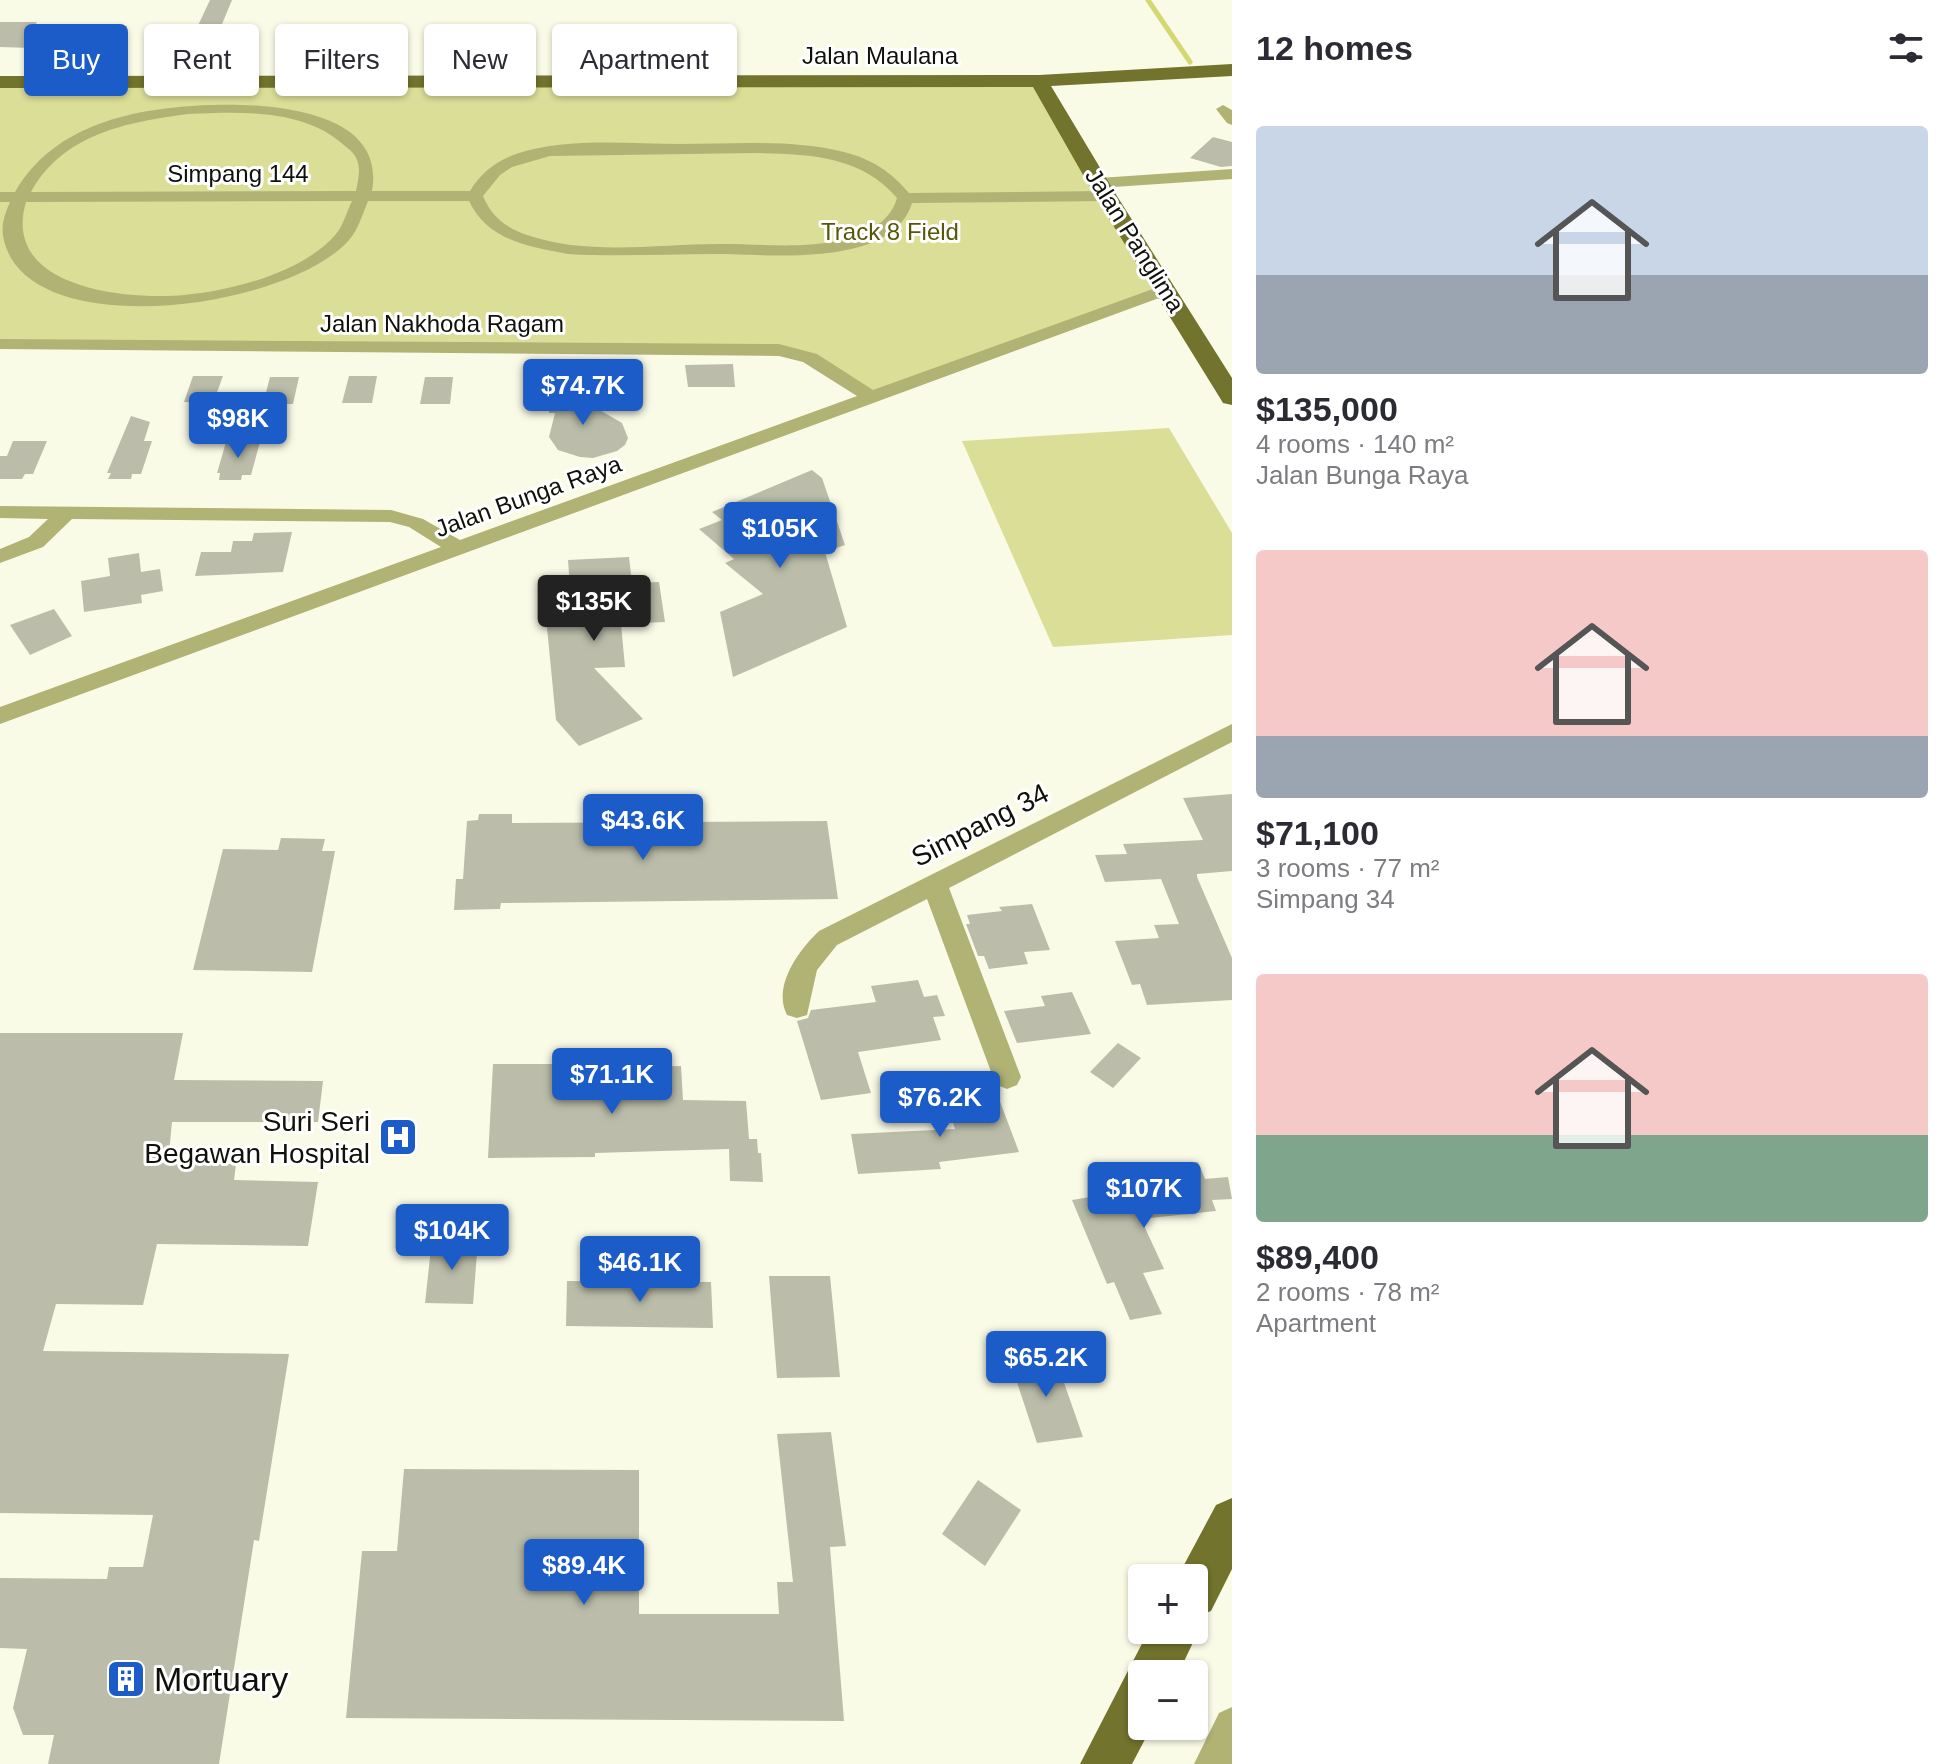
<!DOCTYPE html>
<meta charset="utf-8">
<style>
:root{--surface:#fff;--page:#f2f2f3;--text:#2b2b33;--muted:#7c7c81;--accent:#1c5cc8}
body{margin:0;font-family:Helvetica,sans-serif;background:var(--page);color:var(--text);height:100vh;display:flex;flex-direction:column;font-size:30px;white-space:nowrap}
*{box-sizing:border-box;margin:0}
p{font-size:26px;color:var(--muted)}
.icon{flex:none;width:44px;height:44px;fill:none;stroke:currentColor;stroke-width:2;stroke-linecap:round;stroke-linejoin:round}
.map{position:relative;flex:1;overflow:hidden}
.details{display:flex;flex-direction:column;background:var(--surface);width:720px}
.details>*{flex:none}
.top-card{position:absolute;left:24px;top:24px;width:760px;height:72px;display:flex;gap:16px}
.fabs{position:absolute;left:1128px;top:1564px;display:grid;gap:16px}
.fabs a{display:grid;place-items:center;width:80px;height:80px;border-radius:8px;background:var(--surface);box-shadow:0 2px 6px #0004;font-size:40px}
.price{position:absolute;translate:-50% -68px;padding:0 18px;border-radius:8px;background:var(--accent);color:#fff;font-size:26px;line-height:52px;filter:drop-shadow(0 2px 4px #0008)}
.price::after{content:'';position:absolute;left:50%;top:48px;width:24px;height:18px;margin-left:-12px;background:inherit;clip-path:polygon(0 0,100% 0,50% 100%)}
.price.active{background:#222;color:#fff}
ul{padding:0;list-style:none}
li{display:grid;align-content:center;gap:16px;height:424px;padding:0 24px}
li span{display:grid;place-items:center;height:248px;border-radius:8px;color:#555}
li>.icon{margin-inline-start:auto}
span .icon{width:144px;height:144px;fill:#fffc;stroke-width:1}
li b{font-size:34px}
h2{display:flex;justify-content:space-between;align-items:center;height:96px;padding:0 24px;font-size:34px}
.chip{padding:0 28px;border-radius:8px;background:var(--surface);box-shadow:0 2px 6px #0004;font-size:28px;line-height:72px}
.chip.active{background:var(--accent);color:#fff}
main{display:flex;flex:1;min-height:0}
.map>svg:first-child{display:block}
.green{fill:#dbde97}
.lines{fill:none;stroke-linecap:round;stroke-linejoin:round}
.stream{stroke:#d4d772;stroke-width:5}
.building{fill:#bbbdaa}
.minor{fill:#b0b374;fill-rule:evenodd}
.major{fill:#72732c;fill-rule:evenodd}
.labels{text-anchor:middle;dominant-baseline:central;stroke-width:6;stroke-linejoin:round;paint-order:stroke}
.far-street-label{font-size:24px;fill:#10110a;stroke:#fff}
.far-park-label{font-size:24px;fill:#565708;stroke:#fff}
.street-label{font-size:28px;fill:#10110a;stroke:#fff}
.poi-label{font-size:28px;fill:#10110a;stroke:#fff;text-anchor:end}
.near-poi-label{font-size:34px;fill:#10110a;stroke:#fff;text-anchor:start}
</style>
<main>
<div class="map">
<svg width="1232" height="1764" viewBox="0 0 1232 1764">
<rect width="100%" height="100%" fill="#fafbe7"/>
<!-- green -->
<g class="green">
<polygon points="1039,81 1164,290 872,397 795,353 0,344 0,82"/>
<polygon points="1169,428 1232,533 1232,635 1053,647 962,441"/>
</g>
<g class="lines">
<!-- stream -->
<polyline class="stream" points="1148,0 1190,62"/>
</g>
<!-- building -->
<g class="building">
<polygon points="210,0 232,0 220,29 228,29 217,51 186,51"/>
<polygon points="0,22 37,22 35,25 127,26 115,51 29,51 31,48 0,47"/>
<polygon points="1213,137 1232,142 1232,166 1221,167 1190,158"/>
<polygon points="733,364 735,387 688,387 685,365"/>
<polygon points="193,376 223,376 213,403 184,402"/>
<polygon points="349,376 377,376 372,403 342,403"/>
<polygon points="270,377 299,377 293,404 263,404"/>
<polygon points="425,377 453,377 450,404 420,404"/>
<polygon points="550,381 622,423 628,438 625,445 617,451 593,458 580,457 558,450 549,437 555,413 549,413"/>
<polygon points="131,416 150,422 144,441 152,441 141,474 132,474 131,479 108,479 111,473 107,473"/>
<polygon points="13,441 47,441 33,474 25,474 22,479 0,479 0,456 7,456"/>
<polygon points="226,442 260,442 251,475 242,475 241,480 219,480 220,473 217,473"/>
<polygon points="812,470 822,478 845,545 825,552 847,627 733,677 720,612 763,594 725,563 734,559 699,529 722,520 712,512"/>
<polygon points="292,532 283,572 195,576 201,552 231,552 233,541 252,541 254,533"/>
<polygon points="139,553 141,572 160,569 163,591 141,595 142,603 84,612 81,581 110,576 108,558"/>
<polygon points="629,557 632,583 659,582 665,622 621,624 625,667 594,668 643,719 579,746 556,720 543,587 570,586 568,560"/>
<polygon points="54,609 72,636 30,655 10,625"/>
<polygon points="1232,794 1232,871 1197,874 1197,877 1232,958 1232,1000 1147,1005 1140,984 1132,985 1115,941 1159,938 1154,925 1179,924 1161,879 1105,882 1095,855 1127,854 1123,844 1203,840 1183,798"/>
<polygon points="479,814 512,814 512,823 827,821 838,899 501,903 500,909 454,910 456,879 463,879 467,821 478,820"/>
<polygon points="281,838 325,839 322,851 335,851 312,972 193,970 223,849 278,850"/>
<polygon points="1032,904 1050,950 1024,952 1028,964 989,969 984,956 978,956 966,924 970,924 967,915 1002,911 999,907"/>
<polygon points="918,980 924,997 937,995 945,1016 933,1017 941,1040 858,1052 871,1093 821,1100 797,1021 808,1018 811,1010 876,1002 871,986"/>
<polygon points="1072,992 1091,1034 1017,1043 1004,1011 1045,1006 1041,996"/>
<polygon points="0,1033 183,1033 174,1080 323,1081 318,1122 172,1122 168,1164 236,1164 234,1180 318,1182 308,1246 157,1244 143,1305 56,1304 43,1351 289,1354 259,1541 254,1540 219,1764 48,1764 54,1735 23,1735 13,1708 27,1649 0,1648 0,1578 107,1579 109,1567 143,1567 153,1515 0,1513"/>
<polygon points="1118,1043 1141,1058 1113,1088 1090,1072"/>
<polygon points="493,1064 577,1064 577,1068 681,1066 683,1100 746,1101 749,1139 757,1139 758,1153 761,1153 763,1182 730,1181 729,1149 595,1153 595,1157 488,1158"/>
<polygon points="996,1091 1019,1152 939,1162 941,1169 858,1174 851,1134 955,1129 945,1097"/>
<polygon points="1198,1162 1205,1179 1228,1177 1232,1199 1212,1200 1216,1211 1141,1219 1164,1269 1143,1273 1162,1314 1130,1320 1114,1282 1107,1284 1072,1200 1102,1195 1104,1200 1167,1190 1157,1166"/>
<polygon points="432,1239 478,1240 473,1304 425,1303"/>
<polygon points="769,1276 830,1276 840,1377 777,1378"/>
<polygon points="567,1281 711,1282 713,1328 566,1326"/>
<polygon points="1054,1354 1083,1437 1037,1443 1010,1361"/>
<polygon points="831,1432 846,1546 830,1547 844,1721 346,1718 362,1551 397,1551 404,1469 639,1470 639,1614 779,1614 777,1582 793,1582 777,1434"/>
<polygon points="978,1480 1021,1510 985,1566 942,1534"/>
</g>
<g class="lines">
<!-- minor -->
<g class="minor">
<path d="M209 105C265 103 387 108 372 191H470C481 173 496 161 516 154 567 137 627 144 680 144 734 144 791 139 844 152 872 159 891 172 909 193L1106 191 1114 196 1106 201 912 203C892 269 768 254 716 254 666 254 617 257 568 254 529 247 487 240 469 201H368C363 213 358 230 349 240 292 305 60 341 11 258 0 237 0 224 10 202H0V192H15C55 123 136 108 209 105ZM188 114C241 112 304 108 345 146 350 150 355 154 357 160 361 170 358 181 356 191L31 192C63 134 127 122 188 114ZM755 153C808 154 861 155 897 198 890 223 865 235 842 240 802 249 761 244 720 244 657 244 588 256 527 235 506 228 491 216 483 196L500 175 512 167 550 156ZM352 201C347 211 343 226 336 234 304 272 232 291 184 295 131 300 0 290 26 202Z"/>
<polygon points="1223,105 1232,110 1232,125 1227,123 1216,109"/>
<polygon points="1232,169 1232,179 1099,188 1091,183 1099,178"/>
<polygon points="1164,285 1173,290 1170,294 0,724 0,707 441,547 409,527 390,522 72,519 43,547 0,563 0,549 29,537 48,519 0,518 0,506 391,510 423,519 460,540 857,396 803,362 779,356 0,349 0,339 779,344 817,354 873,390"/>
<path d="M1232 724V742L949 888 1021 1077 1017 1085 1007 1089 997 1085 993 1077 927 899 837 945 817 970 807 1015 797 1018 787 1015C772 986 799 950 819 931Z"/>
<polygon points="1232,1707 1232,1764 1194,1764 1219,1713"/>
</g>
<!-- major -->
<g class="major">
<polygon points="1232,64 1232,76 1051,86 1117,196 1232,378 1232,405 1223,403 1220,398 1095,196 1033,87 0,88 0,76 1039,75"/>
<polygon points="1232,1498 1232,1569 1211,1611 1194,1618 1194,1578 1177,1578 1216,1505"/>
<polygon points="1194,1618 1199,1630 1178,1674 1142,1674 1142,1726 1152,1726 1132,1764 1080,1764 1149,1630 1194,1630"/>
</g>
</g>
<!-- icons -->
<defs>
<g id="hospital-square" transform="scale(2)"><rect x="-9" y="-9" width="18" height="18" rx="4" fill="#1c5cc8" stroke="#fff"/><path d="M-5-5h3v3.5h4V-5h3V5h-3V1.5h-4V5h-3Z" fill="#fff"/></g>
<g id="building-square" transform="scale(2)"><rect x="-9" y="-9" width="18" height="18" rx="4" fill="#1c5cc8" stroke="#fff"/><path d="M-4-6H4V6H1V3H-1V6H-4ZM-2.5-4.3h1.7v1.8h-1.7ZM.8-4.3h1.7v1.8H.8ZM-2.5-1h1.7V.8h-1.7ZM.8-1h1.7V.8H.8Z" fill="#fff"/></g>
</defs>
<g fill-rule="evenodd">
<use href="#hospital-square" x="398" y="1137"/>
<use href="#building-square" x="126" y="1679"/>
</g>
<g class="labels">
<!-- far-street labels -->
<g class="far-street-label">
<text x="880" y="55">Jalan Maulana</text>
<text x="238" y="173">Simpang 144</text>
<text transform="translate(1135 240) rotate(58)">Jalan Panglima</text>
<text x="442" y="323">Jalan Nakhoda Ragam</text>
<text transform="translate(528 496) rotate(-20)">Jalan Bunga Raya</text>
</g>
<!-- far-park labels -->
<g class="far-park-label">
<text x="890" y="231">Track 8 Field</text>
</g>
<!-- street labels -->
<g class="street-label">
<text transform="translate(980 825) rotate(-27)">Simpang 34</text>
</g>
<!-- poi labels -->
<g class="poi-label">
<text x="370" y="1121">Suri Seri<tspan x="370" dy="32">Begawan Hospital</tspan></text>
</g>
<!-- near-poi labels -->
<g class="near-poi-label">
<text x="154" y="1679">Mortuary</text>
</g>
</g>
</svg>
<div class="fabs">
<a>+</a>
<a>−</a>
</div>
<b class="price" style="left:583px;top:427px">$74.7K</b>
<b class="price" style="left:238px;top:460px">$98K</b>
<b class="price" style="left:780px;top:570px">$105K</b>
<b class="price active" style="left:594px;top:643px">$135K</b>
<b class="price" style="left:643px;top:862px">$43.6K</b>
<b class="price" style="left:612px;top:1116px">$71.1K</b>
<b class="price" style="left:940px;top:1139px">$76.2K</b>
<b class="price" style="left:1144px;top:1230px">$107K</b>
<b class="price" style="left:452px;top:1272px">$104K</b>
<b class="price" style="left:640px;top:1304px">$46.1K</b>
<b class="price" style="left:1046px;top:1399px">$65.2K</b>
<b class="price" style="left:584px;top:1607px">$89.4K</b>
<div class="top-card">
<a class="chip active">Buy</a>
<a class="chip">Rent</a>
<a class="chip">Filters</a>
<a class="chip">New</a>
<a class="chip">Apartment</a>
</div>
</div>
<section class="details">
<h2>12 homes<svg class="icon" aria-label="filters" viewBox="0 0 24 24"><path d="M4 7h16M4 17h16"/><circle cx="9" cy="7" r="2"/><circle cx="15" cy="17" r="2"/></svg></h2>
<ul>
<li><span style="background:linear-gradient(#c9d6e8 60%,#9aa5b1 0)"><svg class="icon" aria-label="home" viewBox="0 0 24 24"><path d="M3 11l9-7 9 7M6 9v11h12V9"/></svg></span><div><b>$135,000</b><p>4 rooms · 140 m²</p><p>Jalan Bunga Raya</p></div></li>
<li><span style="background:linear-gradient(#f6c9c9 75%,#9aa5b1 0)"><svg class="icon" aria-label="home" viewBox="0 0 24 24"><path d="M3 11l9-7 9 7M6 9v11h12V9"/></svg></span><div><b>$71,100</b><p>3 rooms · 77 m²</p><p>Simpang 34</p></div></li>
<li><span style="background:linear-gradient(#f6c9c9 65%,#7fa58c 0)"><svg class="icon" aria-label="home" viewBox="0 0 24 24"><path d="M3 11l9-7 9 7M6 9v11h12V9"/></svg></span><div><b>$89,400</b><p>2 rooms · 78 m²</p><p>Apartment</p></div></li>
</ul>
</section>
</main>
